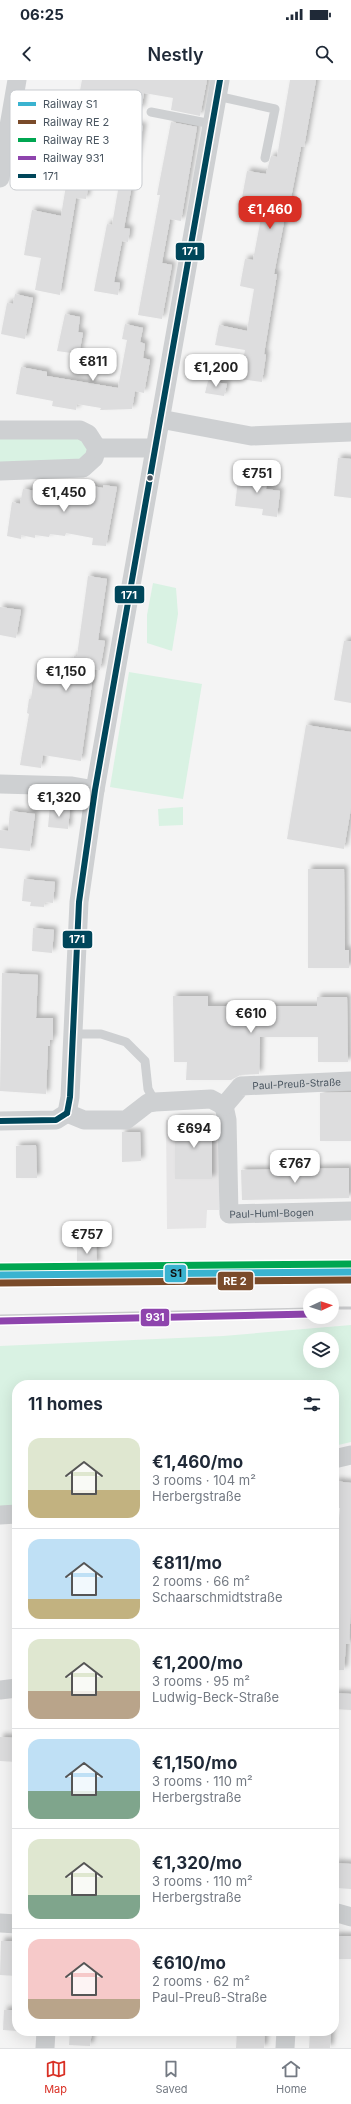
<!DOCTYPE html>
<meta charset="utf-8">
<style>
:root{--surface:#fff;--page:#f2f2f3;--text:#1f2937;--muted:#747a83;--line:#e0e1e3;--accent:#d93025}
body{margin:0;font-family:Inter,sans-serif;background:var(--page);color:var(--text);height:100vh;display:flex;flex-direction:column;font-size:15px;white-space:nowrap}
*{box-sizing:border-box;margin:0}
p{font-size:13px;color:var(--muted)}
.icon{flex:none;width:22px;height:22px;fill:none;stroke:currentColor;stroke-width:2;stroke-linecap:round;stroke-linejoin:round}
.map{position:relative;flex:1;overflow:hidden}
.panel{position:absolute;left:12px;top:1300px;width:327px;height:656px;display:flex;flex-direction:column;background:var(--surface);border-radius:16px;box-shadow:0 4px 16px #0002}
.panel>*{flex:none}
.needle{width:26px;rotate:87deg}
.fabs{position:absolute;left:303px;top:1208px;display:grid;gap:8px}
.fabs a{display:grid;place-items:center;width:36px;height:36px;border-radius:50%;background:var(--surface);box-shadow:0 4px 16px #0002;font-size:20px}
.price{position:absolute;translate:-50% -34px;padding:0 9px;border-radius:8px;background:#fff;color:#222;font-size:13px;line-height:26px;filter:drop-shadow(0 1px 2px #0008)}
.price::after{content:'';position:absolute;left:50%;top:24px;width:12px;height:9px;margin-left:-6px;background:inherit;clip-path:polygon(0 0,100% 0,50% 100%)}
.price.current{background:var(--accent);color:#fff}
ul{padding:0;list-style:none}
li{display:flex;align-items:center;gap:12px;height:100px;padding:0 16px}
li+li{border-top:1px solid var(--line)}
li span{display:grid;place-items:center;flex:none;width:112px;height:80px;border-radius:12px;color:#555}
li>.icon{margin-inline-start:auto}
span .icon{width:48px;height:48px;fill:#fffc;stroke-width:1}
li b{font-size:17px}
h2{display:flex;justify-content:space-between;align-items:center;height:48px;padding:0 16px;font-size:17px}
.status{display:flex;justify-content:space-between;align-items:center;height:28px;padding:0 20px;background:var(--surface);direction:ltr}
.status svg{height:11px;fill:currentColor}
header{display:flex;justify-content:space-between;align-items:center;height:52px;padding:0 16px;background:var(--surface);font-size:18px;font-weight:600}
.tabs{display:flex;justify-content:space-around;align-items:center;height:56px;border-top:1px solid var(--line);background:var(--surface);font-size:11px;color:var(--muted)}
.tabs a{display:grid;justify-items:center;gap:2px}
.tabs .current{color:var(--accent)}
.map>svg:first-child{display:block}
.education{fill:#e6e5e6}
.green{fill:#d9f2e3;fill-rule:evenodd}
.building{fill:#ddddde;filter:url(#shadow)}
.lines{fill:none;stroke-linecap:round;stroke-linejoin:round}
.service{stroke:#ced0d2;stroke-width:9}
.minor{stroke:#ced0d2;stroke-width:19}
.rail{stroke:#c9cacc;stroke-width:3}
.bus-1-casing{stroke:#fff;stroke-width:9}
.bus-1{stroke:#00465a;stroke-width:6}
.rail-1-casing{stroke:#fff;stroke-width:10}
.rail-2-casing{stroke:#fff;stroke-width:10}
.rail-3-casing{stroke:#fff;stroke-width:10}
.rail-4-casing{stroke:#fff;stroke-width:10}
.rail-1{stroke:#3ab3d0;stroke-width:7}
.rail-2{stroke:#7a4b2a;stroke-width:7}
.rail-3{stroke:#00a651;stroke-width:7}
.rail-4{stroke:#8e44ad;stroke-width:7}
.bus-dot{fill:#4a5661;stroke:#fff;stroke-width:1.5}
.labels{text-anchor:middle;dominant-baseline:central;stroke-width:3.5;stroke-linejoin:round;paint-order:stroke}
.street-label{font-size:10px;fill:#4a5661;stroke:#fff}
.key{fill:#fff;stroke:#c9ccd0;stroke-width:1}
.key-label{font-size:11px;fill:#4a5661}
.line-badge{stroke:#fff;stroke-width:1.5}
.badge-label{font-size:11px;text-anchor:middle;font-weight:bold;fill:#fff}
.pale-badge-label{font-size:11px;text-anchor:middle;font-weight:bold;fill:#111}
</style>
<div class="status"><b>06:25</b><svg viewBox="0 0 49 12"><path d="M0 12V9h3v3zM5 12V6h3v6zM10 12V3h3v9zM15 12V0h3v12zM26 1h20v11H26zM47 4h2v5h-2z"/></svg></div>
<header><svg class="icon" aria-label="back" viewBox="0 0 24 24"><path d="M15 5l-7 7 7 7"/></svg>Nestly<svg class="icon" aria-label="search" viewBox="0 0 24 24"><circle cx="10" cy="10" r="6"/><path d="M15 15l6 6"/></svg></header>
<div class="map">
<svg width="351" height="1968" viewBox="0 0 351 1968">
<defs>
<filter id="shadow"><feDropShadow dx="3.5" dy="-3.5" stdDeviation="2" flood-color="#0004"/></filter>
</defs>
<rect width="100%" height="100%" fill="#f4f4f4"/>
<!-- education -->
<polygon class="education" points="175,1039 212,1039 219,1042 219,1130 207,1130 206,1148 167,1149 166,1040"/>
<!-- green -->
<g class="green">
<polygon points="74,356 90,365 85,380 0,385 0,357"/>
<polygon points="153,503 176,508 178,534 172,571 147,563 147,535"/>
<polygon points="129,592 202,604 183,719 110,707"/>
<polygon points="183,727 183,745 159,746 158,729"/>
<path d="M351 1245V1362L334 1366V1305H17V1426L0 1428V1266L223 1256ZM310 1259H332V1281H310Z"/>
</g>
<!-- building -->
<g class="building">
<polygon points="82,0 207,0 200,36 171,30 173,18 144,13 141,30 127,27 127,25 79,16"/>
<polygon points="290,0 316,0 304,67 301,67 287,138 285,137 274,194 277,194 264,274 266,275 262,302 240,299 245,270 215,265 219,245 247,251 254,209 240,206 245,179 253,180 262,133 259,132 260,128 241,123 247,91 266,94 271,76 277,77"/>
<polygon points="83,42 103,45 99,69 124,73 129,44 143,46 124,148 130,149 128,162 122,161 114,202 120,203 118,215 94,211 107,144 112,145 122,87 93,82 86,119 76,118 60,215 35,210 41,178 24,175 32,130 61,136 69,87 79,89 83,62 79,62"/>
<polygon points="171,42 197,47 181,141 170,139 162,183 172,185 162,239 138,235 160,115 157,115"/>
<polygon points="15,214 33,218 25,259 1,254 7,223 13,224"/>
<polygon points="65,234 80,237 78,252 83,253 79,274 57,271"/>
<polygon points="125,244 143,248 140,262 145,264 143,278 150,280 144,313 135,311 132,329 100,330 101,328 77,324 76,330 52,326 53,321 16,314 21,287 47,292 47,296 118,308 127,260 122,259"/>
<polygon points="208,301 227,304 224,316 205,313"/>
<polygon points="338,378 351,379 351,418 334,416"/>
<polygon points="239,391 267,395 266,409 280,411 277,437 262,435 263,429 235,426"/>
<polygon points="87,405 103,408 103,405 117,407 106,466 92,465 93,458 66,453 65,456 50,454 49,457 35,455 35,458 21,455 21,459 7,456 12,422 20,424 23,409 50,413 51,407 79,409 80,406 87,408"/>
<polygon points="88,496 107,499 98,560 105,561 100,590 94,589 81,681 43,675 41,688 20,685 29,634 27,633 29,619 31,619 36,585 68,590 69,582 73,582 74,576 77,576"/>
<polygon points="0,527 21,530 16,558 0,555"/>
<polygon points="344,561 351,561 351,623 334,620"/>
<polygon points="306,645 351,652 351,728 344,769 287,759"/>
<polygon points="50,726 70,728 68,749 48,747"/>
<polygon points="10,731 35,734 30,771 0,768 0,750 8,751"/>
<polygon points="308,789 344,789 345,870 349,870 349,888 308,888"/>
<polygon points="24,799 55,802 53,823 45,822 44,827 30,826 31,822 22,821"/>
<polygon points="33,848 54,850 52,873 32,871"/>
<polygon points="2,893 38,895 36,938 53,938 53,960 50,960 50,966 48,966 46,1014 0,1011"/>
<polygon points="173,916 208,916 208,926 317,926 317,917 347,917 348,982 318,982 318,957 260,957 259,994 240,995 231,1000 186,1000 187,982 174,982"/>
<polygon points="351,1012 351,1061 320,1061 320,1013"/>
<rect x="175" y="1039" width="37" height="60"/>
<polygon points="122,1052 140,1052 141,1081 122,1082"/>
<polygon points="36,1065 37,1098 16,1098 16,1066"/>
<polygon points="349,1088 349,1118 242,1120 241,1090"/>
<polygon points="77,1165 96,1165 97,1184 77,1184"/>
<polygon points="335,1401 351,1403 351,1525 349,1564 346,1564 344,1590 334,1590 334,1490 340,1428 334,1428"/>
<polygon points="334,1613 351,1614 351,1630 334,1629"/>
<polygon points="0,1657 17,1658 17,1682 0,1681"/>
<polygon points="334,1783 351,1784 351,1809 337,1808 337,1801 334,1801"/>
<rect x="334" y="1856" width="17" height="23"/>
<polygon points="1,1861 17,1861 17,1896 0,1895"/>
<polygon points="4,1930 17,1930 17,1951 3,1950"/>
<polygon points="70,1951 92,1951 90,1966 69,1965"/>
<polygon points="237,1951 265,1951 264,1968 236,1968"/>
<polygon points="310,1951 331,1951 330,1968 309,1968"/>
</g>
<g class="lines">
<!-- service -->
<g class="service">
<polyline points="217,16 275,29 265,78"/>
<polyline points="151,32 212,44"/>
<polyline points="74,954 101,954 126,962 145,981 148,1009 155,1022"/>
</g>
<!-- minor -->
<g class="minor">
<polyline points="0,98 17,0"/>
<polyline points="160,339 251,356 351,352"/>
<polyline points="0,350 80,350 88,354 97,368 94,378 83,388 0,391"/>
<polyline points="97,368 155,368"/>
<polyline points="0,704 72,706 95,710"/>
<path id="s1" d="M224 1026 227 1040 229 1134 351 1131"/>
<path id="s2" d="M224 1026 241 1006 351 1001"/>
<polyline points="67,1033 70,1017 79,822 95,710 220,0"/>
<polyline points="67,1033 84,1040 126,1040 148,1023 155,1022 211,1019 224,1026"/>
<polyline points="0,1041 56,1040 67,1033"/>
<polyline points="334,1379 351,1375"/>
<polyline points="0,1435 17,1434"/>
<polyline points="0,1610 17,1608"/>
<polyline points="334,1832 351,1837"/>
<polyline points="0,1843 17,1844"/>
<polyline points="45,1968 46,1951"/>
<polyline points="285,1968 286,1951"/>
</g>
<!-- rail -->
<g class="rail">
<polyline points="332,1228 351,1228"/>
<polyline points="0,1236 310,1229"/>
</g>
<!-- bus-1 casing -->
<g class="bus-1-casing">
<g id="bus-1">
<polyline points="67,1033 70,1017 79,822 95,710 220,0"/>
<polyline points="0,1041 56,1040 67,1033"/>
</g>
</g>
<!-- bus-1 -->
<use href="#bus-1" class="bus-1"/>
<!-- rail-1 casing -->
<g class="rail-1-casing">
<polyline id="rail-1" points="0,1195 351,1192"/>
</g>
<!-- rail-2 casing -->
<g class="rail-2-casing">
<polyline id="rail-2" points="0,1203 351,1200"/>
</g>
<!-- rail-3 casing -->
<g class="rail-3-casing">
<polyline id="rail-3" points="0,1187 351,1184"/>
</g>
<!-- rail-4 casing -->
<g class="rail-4-casing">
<polyline id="rail-4" points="0,1241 310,1234"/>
</g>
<!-- rail-1 -->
<use href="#rail-1" class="rail-1"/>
<!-- rail-2 -->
<use href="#rail-2" class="rail-2"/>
<!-- rail-3 -->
<use href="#rail-3" class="rail-3"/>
<!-- rail-4 -->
<use href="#rail-4" class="rail-4"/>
</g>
<!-- markers -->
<circle class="bus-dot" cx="150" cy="398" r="3.5"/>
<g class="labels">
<!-- street labels -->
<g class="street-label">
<text stroke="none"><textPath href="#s2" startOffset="82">Paul-Preuß-Straße</textPath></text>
<text stroke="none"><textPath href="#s1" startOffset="151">Paul-Huml-Bogen</textPath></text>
</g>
</g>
<!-- legend -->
<rect x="10" y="10" width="132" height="100" rx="6" class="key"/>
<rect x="18" y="22" width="18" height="4" fill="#3ab3d0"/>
<rect x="18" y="40" width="18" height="4" fill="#7a4b2a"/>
<rect x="18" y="58" width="18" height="4" fill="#00a651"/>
<rect x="18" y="76" width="18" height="4" fill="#8e44ad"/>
<rect x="18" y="94" width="18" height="4" fill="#00465a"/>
<g class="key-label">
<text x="43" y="28">Railway S1</text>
<text x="43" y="46">Railway RE 2</text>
<text x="43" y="64">Railway RE 3</text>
<text x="43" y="82">Railway 931</text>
<text x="43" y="100">171</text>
</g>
<g class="line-badge">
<rect x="175" y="162" width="30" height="19" rx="4" fill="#00465a"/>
<rect x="114" y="505" width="31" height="19" rx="4" fill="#00465a"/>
<rect x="62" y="850" width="31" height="19" rx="4" fill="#00465a"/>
<rect x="164" y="1184" width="23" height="19" rx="4" fill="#3ab3d0"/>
<rect x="217" y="1191" width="37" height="20" rx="4" fill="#7a4b2a"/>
<rect x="140" y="1228" width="30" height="19" rx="4" fill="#8e44ad"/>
</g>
<g class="badge-label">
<text x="190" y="175">171</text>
<text x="129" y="519">171</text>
<text x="77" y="863">171</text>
<text x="235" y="1205">RE 2</text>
<text x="155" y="1241">931</text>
</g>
<g class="pale-badge-label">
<text x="176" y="1197">S1</text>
</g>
</svg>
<div class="fabs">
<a><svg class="needle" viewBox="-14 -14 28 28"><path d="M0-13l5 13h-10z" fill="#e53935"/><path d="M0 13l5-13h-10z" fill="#747a83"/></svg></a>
<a><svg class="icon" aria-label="layers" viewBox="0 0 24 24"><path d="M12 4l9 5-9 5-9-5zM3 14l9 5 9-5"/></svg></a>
</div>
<b class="price current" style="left:270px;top:150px">€1,460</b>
<b class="price" style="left:93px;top:302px">€811</b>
<b class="price" style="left:216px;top:308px">€1,200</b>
<b class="price" style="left:257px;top:414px">€751</b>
<b class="price" style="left:64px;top:433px">€1,450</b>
<b class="price" style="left:66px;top:612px">€1,150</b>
<b class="price" style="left:59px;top:738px">€1,320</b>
<b class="price" style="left:251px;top:954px">€610</b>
<b class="price" style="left:194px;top:1069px">€694</b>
<b class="price" style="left:295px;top:1104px">€767</b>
<b class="price" style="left:87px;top:1175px">€757</b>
<section class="panel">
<h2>11 homes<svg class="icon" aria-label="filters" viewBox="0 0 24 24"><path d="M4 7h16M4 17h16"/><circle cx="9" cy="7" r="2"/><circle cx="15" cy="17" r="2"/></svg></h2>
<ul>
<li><span style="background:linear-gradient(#dfe7d0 65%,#c2b280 0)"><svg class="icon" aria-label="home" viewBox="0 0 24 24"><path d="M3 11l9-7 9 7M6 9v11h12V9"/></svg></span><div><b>€1,460/mo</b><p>3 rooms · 104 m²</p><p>Herbergstraße</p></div></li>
<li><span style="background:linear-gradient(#bfe0f5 75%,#c2b280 0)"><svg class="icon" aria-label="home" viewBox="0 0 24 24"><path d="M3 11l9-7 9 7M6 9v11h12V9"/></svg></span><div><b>€811/mo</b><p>2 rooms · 66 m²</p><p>Schaarschmidtstraße</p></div></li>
<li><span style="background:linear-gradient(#dfe7d0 65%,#b9a48a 0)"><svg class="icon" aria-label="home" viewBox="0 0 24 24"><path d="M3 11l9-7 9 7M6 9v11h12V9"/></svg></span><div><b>€1,200/mo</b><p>3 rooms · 95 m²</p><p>Ludwig-Beck-Straße</p></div></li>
<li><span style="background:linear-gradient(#bfe0f5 65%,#7fa58c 0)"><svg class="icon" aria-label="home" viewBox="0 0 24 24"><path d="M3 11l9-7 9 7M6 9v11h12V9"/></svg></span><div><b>€1,150/mo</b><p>3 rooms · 110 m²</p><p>Herbergstraße</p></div></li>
<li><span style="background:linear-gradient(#dfe7d0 70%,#7fa58c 0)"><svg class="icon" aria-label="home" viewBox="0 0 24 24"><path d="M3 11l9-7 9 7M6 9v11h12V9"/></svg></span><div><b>€1,320/mo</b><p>3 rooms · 110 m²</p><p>Herbergstraße</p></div></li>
<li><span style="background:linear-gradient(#f6c9c9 75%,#b9a48a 0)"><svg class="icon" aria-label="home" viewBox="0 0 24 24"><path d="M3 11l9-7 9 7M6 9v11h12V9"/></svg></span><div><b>€610/mo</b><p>2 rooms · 62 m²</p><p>Paul-Preuß-Straße</p></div></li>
</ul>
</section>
</div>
<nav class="tabs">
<a class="current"><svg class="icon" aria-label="map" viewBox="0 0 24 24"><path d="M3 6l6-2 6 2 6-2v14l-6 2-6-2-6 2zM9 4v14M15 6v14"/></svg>Map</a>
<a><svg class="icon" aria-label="saved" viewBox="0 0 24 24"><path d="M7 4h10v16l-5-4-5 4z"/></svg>Saved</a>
<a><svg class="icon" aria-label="home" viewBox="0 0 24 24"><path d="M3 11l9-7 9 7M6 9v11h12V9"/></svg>Home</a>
</nav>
